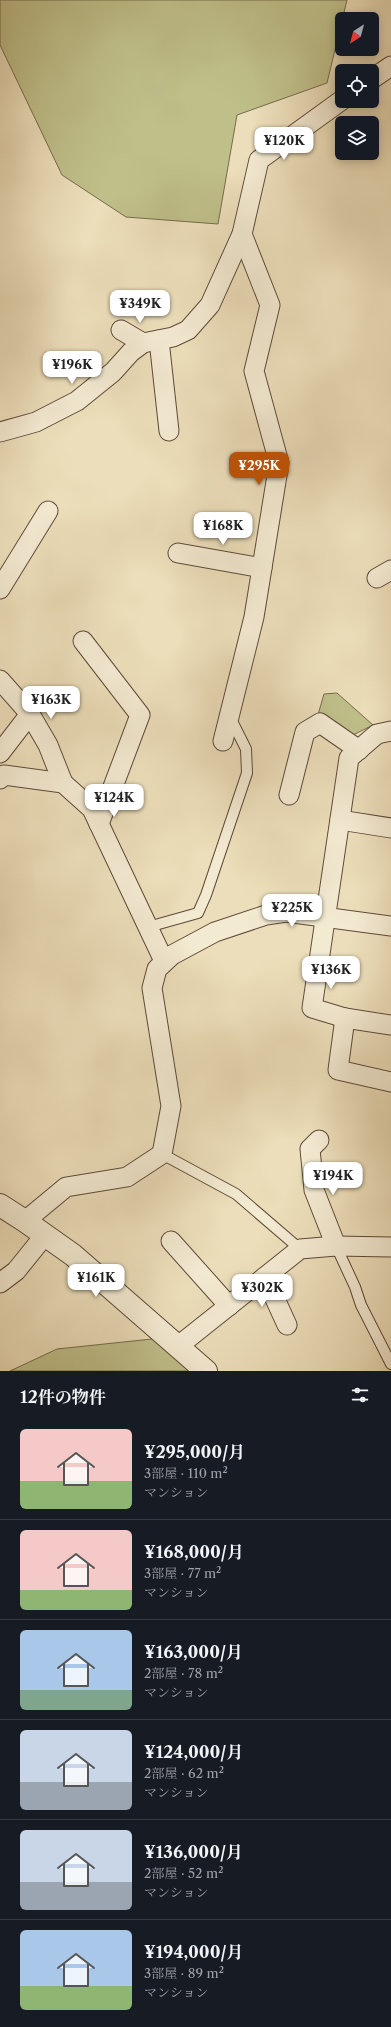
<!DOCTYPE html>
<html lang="ja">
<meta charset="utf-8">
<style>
:root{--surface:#171b24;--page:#242831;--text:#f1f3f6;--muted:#9ea1a6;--line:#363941;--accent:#b45309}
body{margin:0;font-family:"Libre Caslon Text","Noto Serif JP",serif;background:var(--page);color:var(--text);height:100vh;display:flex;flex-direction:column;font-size:15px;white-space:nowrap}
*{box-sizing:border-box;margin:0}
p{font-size:13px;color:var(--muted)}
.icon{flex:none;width:22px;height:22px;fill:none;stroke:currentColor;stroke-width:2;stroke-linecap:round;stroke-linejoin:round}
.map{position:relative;height:1371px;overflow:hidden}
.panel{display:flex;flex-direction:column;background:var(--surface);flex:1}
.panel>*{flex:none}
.needle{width:26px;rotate:216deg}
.buttons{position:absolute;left:335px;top:12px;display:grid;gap:8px}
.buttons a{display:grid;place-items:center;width:44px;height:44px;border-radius:6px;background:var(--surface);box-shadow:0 2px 10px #0003;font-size:20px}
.price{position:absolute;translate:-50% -34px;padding:0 9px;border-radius:8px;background:#fff;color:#222;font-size:13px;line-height:26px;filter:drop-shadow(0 1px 2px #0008)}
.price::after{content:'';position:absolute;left:50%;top:24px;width:12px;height:9px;margin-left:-6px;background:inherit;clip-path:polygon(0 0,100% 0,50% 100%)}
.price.active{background:var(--accent);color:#fff}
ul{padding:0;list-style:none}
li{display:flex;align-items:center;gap:12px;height:100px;padding:0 20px}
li+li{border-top:1px solid var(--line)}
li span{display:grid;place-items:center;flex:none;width:112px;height:80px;border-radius:6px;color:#555}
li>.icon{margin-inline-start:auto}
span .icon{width:48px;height:48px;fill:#fffc;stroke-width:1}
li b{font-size:17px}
h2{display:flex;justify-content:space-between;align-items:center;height:48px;padding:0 20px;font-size:17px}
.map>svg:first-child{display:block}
.green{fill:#bfbf8a;stroke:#766c4d}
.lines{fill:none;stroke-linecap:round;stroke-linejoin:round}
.service-casing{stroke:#5e4a3a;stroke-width:12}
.minor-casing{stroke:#5e4a3a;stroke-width:21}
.tertiary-casing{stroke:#5e4a3a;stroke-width:24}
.service{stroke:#f3ead2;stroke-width:10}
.minor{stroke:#f3ead2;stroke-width:19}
.tertiary{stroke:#f3ead2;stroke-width:22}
</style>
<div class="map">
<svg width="391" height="1371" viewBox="0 0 391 1371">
<rect width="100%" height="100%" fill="#ecdeba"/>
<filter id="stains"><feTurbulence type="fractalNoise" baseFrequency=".005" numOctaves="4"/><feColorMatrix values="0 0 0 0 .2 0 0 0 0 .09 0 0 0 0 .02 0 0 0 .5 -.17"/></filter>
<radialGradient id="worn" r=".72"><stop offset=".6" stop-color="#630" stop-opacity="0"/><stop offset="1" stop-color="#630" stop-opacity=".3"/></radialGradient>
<!-- green -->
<g class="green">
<polygon points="0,0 347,0 327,83 237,115 218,224 126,217 62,175 0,45"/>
<polygon points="337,693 373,725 347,738 317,718 324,694"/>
<polygon points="152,1339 191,1371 10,1371 57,1349"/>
</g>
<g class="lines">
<!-- service casing -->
<g class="service-casing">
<g id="service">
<polyline points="148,927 198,913 206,895 247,773 246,749 230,717"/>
<polyline points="162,1154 236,1194 300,1249"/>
<polyline points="336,1246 355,1287 361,1305 391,1364"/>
</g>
</g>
<!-- minor casing -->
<g class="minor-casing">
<g id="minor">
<polyline points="372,79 391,66"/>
<polyline points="121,330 143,343"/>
<polyline points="159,340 169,431"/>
<polyline points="0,432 36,422 77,401 113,372 131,352 143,343 173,337 188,330 210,305 242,234 259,160 342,100"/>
<polyline points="178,553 262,568"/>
<polyline points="377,578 391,570"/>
<polyline points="0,589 48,511"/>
<polyline points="83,641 140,715 99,824"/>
<polyline points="0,680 30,714 48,745 63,783"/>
<polyline points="391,731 377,734 349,758 312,1008 345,1018 391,1025"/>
<polyline points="223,741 254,617 279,463 254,371 270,305 242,234"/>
<polyline points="0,753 30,714"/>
<polyline points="0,779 4,775 63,783 92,809 164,961"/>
<polyline points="289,795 305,732 320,723 359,750"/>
<polyline points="340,820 391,828"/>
<polyline points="345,1018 338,1070 391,1082"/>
<polyline points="319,1140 310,1149 314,1190 336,1246"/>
<polyline points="25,1221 66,1187 127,1177 162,1154 171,1106 152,988 157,969 172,955 215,932 266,915 286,912 391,926"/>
<polyline points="171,1241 229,1306"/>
<polyline points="265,1277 287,1325"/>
<polyline points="0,1283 16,1271 45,1235"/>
<polyline points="177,1347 300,1249 336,1246 391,1247"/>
</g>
</g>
<!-- tertiary casing -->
<g class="tertiary-casing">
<polyline id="tertiary" points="0,1205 25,1221 73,1255 206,1371"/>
</g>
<!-- service -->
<use href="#service" class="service"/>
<!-- minor -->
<use href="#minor" class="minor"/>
<!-- tertiary -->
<use href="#tertiary" class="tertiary"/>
</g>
<rect width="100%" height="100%" filter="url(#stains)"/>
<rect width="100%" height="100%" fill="url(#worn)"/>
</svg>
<div class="buttons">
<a><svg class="needle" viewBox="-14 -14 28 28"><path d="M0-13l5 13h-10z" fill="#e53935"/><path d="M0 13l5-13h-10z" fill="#9ea1a6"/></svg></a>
<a><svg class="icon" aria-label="locate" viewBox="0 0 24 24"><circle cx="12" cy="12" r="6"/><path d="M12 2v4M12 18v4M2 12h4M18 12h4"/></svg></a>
<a><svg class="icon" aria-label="layers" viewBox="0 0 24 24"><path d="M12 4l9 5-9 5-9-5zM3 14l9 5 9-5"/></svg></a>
</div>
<b class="price" style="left:284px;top:161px">¥120K</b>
<b class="price" style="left:140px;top:324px">¥349K</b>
<b class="price" style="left:72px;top:385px">¥196K</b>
<b class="price active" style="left:259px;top:486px">¥295K</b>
<b class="price" style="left:223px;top:546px">¥168K</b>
<b class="price" style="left:51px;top:720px">¥163K</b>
<b class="price" style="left:114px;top:818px">¥124K</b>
<b class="price" style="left:292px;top:928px">¥225K</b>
<b class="price" style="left:331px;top:990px">¥136K</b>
<b class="price" style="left:333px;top:1196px">¥194K</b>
<b class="price" style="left:96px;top:1298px">¥161K</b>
<b class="price" style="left:262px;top:1308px">¥302K</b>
</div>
<section class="panel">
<h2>12件の物件<svg class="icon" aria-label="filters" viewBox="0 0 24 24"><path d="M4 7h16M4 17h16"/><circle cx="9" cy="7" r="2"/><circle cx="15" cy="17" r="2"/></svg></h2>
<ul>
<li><span style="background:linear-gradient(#f6c9c9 65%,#8fb573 0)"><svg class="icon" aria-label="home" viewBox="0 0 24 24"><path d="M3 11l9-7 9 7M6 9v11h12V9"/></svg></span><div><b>¥295,000/月</b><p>3部屋 · 110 m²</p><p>マンション</p></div></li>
<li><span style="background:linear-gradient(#f6c9c9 75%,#8fb573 0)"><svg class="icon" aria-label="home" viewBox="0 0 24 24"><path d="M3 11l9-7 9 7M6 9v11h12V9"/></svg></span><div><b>¥168,000/月</b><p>3部屋 · 77 m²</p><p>マンション</p></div></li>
<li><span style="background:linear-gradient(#a9c7e8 75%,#7fa58c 0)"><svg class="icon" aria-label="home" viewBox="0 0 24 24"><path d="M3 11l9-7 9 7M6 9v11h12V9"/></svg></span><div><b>¥163,000/月</b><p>2部屋 · 78 m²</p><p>マンション</p></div></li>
<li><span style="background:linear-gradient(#c9d6e8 65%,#9aa5b1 0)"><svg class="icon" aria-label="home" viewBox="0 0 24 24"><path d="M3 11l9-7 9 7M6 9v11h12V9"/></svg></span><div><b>¥124,000/月</b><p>2部屋 · 62 m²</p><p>マンション</p></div></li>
<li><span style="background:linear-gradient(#c9d6e8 65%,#9aa5b1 0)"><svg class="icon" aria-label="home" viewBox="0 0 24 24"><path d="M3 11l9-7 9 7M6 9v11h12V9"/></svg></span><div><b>¥136,000/月</b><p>2部屋 · 52 m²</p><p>マンション</p></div></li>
<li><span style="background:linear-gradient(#a9c7e8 70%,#8fb573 0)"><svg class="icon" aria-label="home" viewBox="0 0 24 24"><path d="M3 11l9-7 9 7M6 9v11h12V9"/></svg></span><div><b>¥194,000/月</b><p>3部屋 · 89 m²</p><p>マンション</p></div></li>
</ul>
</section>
